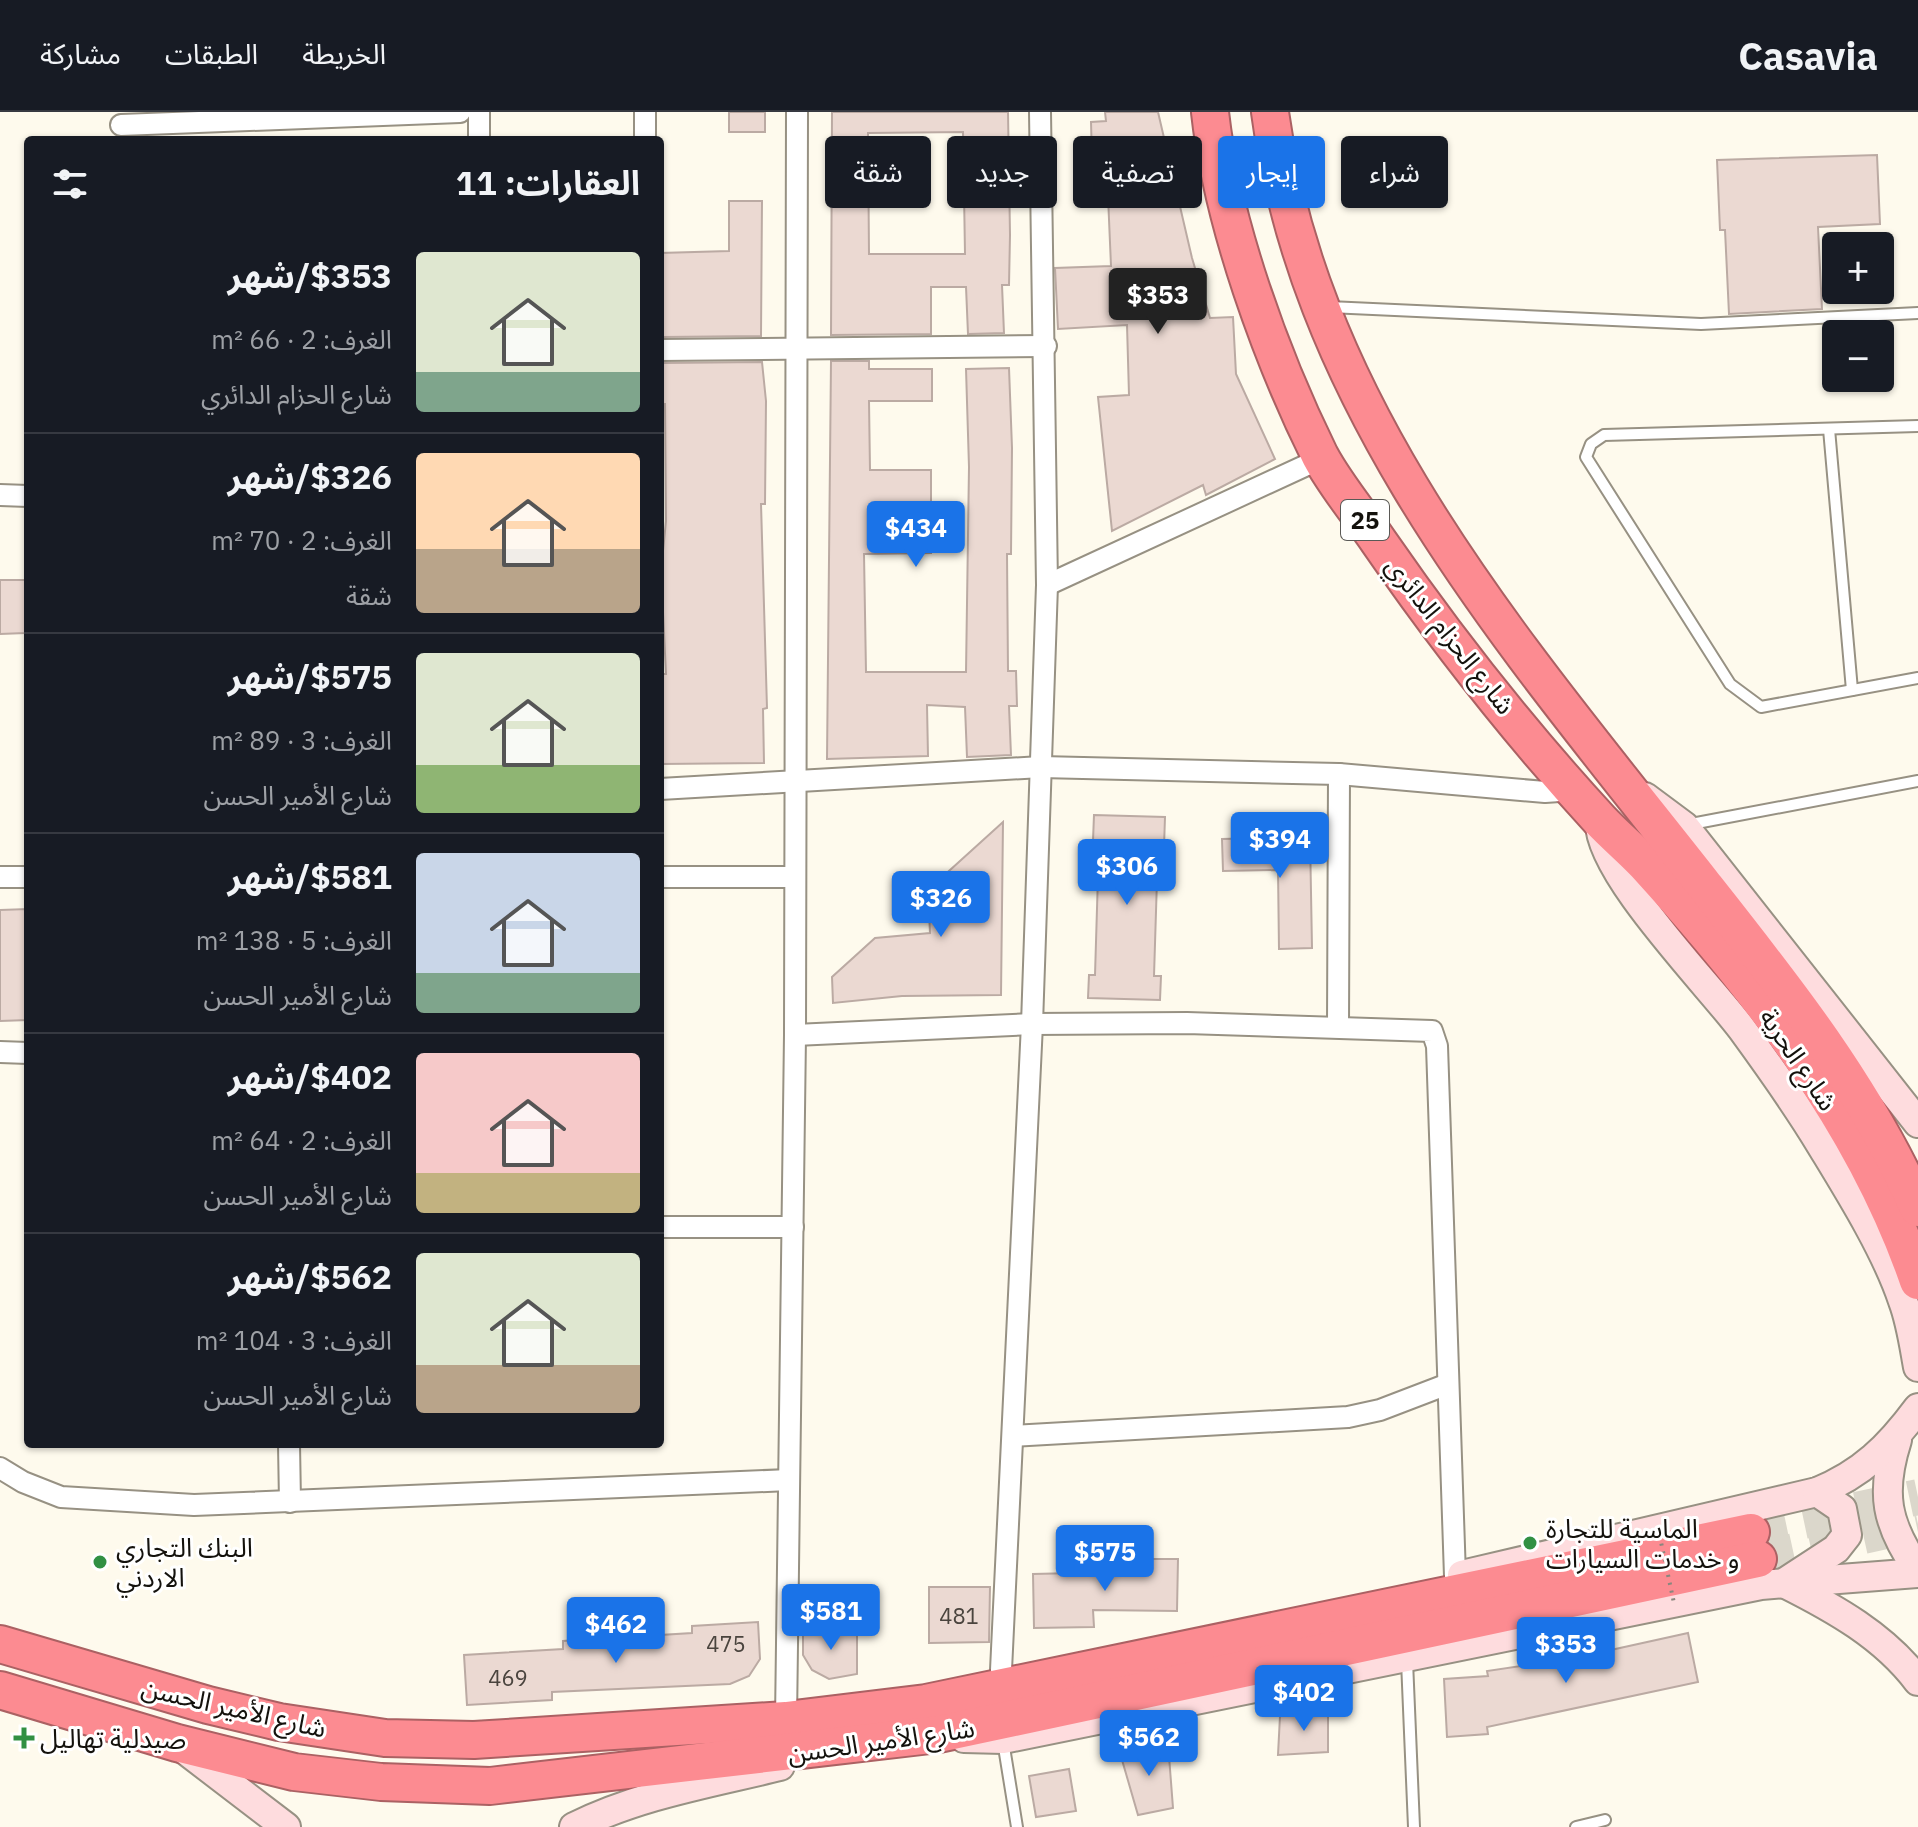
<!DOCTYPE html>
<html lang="ar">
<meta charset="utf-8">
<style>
:root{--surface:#171b24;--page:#242831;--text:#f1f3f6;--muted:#9ea1a6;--line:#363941;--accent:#1a73e8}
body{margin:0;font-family:"IBM Plex Sans","Noto Sans Arabic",sans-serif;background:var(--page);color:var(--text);direction:rtl;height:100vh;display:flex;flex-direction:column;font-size:30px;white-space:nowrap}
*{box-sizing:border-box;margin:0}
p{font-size:26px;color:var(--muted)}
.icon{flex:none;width:44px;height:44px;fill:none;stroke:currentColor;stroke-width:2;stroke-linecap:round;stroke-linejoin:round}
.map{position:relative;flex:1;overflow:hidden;direction:ltr}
.details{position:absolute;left:24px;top:24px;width:640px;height:1312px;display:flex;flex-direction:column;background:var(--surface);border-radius:8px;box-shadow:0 2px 6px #0004;direction:rtl}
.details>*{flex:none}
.banner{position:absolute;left:688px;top:24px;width:760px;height:72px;direction:rtl;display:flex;gap:16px}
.controls{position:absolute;left:1822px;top:120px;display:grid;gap:16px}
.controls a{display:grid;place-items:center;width:72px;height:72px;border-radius:8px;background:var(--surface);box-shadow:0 2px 6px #0004;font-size:40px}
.price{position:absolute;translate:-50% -68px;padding:0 18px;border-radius:8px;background:var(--accent);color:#fff;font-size:26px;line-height:52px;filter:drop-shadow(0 2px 4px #0008)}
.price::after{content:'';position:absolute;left:50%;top:48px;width:24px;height:18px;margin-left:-12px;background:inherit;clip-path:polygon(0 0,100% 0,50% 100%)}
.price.on{background:#222;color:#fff}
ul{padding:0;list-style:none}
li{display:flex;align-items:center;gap:24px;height:200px;padding:0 24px}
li+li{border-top:2px solid var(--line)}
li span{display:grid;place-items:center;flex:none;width:224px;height:160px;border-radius:8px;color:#555}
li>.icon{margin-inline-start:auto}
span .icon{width:96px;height:96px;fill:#fffc;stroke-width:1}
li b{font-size:34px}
h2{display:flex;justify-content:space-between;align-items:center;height:96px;padding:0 24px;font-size:34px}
.chip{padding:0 28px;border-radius:8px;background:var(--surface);box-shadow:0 2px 6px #0004;font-size:28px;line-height:72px}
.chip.on{background:var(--accent);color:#fff}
header{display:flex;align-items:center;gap:48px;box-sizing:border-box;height:112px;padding:0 40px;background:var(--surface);border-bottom:2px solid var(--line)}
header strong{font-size:38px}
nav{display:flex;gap:44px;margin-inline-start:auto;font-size:28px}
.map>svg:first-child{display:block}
.building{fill:#ebd9d2;stroke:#bbaaa3;stroke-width:2;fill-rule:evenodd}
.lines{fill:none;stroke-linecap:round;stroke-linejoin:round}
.highway-tunnel{stroke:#dbd7cb;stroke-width:36;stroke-dasharray:36 18;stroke-linecap:butt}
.lane-casing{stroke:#979183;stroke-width:14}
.street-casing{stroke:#979183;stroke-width:24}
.secondary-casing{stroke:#979183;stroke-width:32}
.highway-casing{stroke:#ab6163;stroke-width:40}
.lane{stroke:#fff;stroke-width:10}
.street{stroke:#fff;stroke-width:20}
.secondary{stroke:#fedcde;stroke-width:28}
.highway{stroke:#fc8b91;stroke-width:36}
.path-bridge{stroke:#8a877e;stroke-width:4;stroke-dasharray:2 6;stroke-linecap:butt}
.poi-dot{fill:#319043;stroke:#fff;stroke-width:3}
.labels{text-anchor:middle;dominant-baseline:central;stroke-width:6;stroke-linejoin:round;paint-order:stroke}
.number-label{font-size:22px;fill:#4a443e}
.shield{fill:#fff;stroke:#5a5956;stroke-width:2}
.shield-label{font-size:24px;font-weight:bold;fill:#14120d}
.street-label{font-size:26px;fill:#14120d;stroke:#fff}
.poi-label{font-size:26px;fill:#14120d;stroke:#fff;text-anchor:start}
</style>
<header>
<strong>Casavia</strong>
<nav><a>الخريطة</a><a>الطبقات</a><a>مشاركة</a></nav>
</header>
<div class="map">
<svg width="1918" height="1715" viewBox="0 0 1918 1715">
<rect width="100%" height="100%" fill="#fefaed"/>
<!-- building -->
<g class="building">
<rect x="729" y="0" width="36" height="20"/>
<path d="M832 0H1008L1010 123 1009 173H1002L1004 221 968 222 966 175H931V222L831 223ZM963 20 965 142H869L868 21Z"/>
<polygon points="1105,0 1158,0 1192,146 1210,206 1233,205 1236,262 1275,347 1206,383 1203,373 1112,419 1098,285 1129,283 1127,213 1058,217 1055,156 1111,154 1108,84 1093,85 1091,10 1106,9"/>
<polygon points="1877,43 1880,112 1818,115 1822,197 1729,202 1725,118 1720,118 1717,48"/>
<polygon points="729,89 762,89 761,224 663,225 660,141 729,139"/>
<polygon points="831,249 869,249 869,257 932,257 932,289 869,289 870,358 931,358 931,441 864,442 866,560 966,560 969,355 966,257 1009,256 1012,336 1011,442 1007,442 1008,559 1016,559 1017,594 1009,594 1011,643 967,645 965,595 927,593 928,644 827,647"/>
<polygon points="762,250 766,289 765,392 761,392 767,596 763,597 764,651 661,652 662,562 666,562 661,459 666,409 665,292 660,292 660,254 664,251"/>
<polygon points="0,468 25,468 25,521 0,522"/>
<polygon points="1094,703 1165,705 1164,735 1158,735 1154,864 1161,864 1160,888 1088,886 1089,863 1095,863 1099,730 1093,729"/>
<polygon points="1003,710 1001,883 902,884 833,891 832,865 875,826 930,821 928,778"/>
<polygon points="1310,725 1312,836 1279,837 1278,758 1223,759 1222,727"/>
<polygon points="28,797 28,908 0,909 0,798"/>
<polygon points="1119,1447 1178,1447 1177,1499 1093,1498 1094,1515 1034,1516 1033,1462 1118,1460"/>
<polygon points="929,1475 990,1475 989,1530 929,1531"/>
<polygon points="758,1510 760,1547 749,1564 730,1572 552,1580 552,1588 467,1593 464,1543 563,1537 563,1529 692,1521 692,1514"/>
<polygon points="857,1518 857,1562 829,1567 812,1558 803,1543 803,1519"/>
<polygon points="1688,1521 1698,1570 1487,1615 1488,1622 1447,1625 1444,1567 1488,1564 1487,1559 1570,1547"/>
<polygon points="1328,1596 1328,1640 1278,1643 1280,1604"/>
<polygon points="1168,1631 1173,1696 1138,1703 1120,1641"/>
<polygon points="1069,1657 1076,1699 1036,1705 1029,1664"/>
</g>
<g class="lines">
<!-- highway-tunnel -->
<g class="highway-tunnel">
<polyline points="1751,1420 1918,1385"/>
<polyline points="1758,1447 1918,1412"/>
</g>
<!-- lane casing -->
<g class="lane-casing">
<g id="lane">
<polyline points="1329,195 1701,212 1918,201"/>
<polyline points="1918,314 1604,323 1591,332 1586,345 1730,572 1761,595 1918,566"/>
<polyline points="1829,317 1852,578"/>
<polyline points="1686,713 1918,669"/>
<polyline points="1407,1549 1414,1715"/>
<polyline points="1003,1629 1017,1715"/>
<polyline points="1576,1715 1605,1708"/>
</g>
</g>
<!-- street casing -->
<g class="street-casing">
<g id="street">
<polyline points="479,0 479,28"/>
<polyline points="645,0 645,28"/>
<polyline points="121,13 460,0"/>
<polyline points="660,238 1046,234"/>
<polyline points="0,383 28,384"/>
<polyline points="1047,473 1322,346"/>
<polyline points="660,677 1041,655 1339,662 1545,680 1574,678"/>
<polyline points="0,765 28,765"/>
<polyline points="660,765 794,765"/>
<polyline points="1338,915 1339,662"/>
<polyline points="795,923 1032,912 1187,911 1432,919 1437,934 1455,1464"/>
<polyline points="0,940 28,941"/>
<polyline points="660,1115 793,1115"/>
<polyline points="1013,1324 1348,1305 1380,1298 1448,1272"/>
<polyline points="289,1332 290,1390"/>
<polyline points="0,1356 23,1370 61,1385 194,1393 789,1368"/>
<polyline points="1001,1558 1032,912 1047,473 1040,0"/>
<polyline points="786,1608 795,923 797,0"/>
</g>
</g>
<!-- secondary casing -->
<g class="secondary-casing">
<g id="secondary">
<polyline points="1645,685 1684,714 1918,1011"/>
<path d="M1600 709C1596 758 1710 874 1742 917 1769 954 1797 993 1821 1033 1849 1079 1886 1138 1903 1189 1911 1210 1914 1233 1918 1255"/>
<path d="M1897 1328C1880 1381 1886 1412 1918 1458"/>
<path d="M1462 1463 1817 1380C1862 1362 1889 1335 1918 1296"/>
<polyline points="1787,1469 1836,1437 1847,1423 1842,1397 1817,1380"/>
<path d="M1784 1471C1834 1496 1884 1524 1918 1569"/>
<polyline points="964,1626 1003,1627 1761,1473 1918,1461"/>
<polyline points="184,1637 286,1715"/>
<path d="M574 1715C638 1683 710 1671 780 1654"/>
</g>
</g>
<!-- highway casing -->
<g class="highway-casing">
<g id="highway">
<path d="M1210 0C1222 110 1271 245 1320 344 1336 374 1360 402 1379 430 1446 527 1520 621 1600 708 1614 723 1631 737 1645 752 1756 874 1864 1011 1918 1169"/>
<path d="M1270 0C1310 303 1523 542 1705 774 1785 875 1866 977 1918 1096"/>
<polyline points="0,1532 208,1593 279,1610 385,1626 474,1628 786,1608 926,1591 1751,1420"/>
<polyline points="0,1578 177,1631 294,1660 381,1670 490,1674 939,1622 1758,1447"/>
</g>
</g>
<!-- lane -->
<use href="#lane" class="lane"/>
<!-- street -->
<use href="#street" class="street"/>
<!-- secondary -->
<use href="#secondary" class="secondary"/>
<!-- highway -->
<use href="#highway" class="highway"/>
<!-- path-bridge -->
<polyline class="path-bridge" points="1658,1416 1674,1491"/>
</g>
<!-- markers -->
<g class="poi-dot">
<circle cx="1530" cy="1431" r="8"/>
<circle cx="100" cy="1450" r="8"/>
<path d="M20 1614h8v8h8v8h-8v8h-8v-8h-8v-8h8z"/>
</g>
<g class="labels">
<!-- number labels -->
<g class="number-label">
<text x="959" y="1503">481</text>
<text x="726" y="1531">475</text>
<text x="508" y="1565">469</text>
</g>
<!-- shield labels -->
<rect class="shield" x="1341" y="388" width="48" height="40" rx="6"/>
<g class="shield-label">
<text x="1365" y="408">25</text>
</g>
<!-- street labels -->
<g class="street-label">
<text transform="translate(1451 523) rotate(52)">شارع الحزام الدائري</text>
<text transform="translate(1799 947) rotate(56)">شارع الحرية</text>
<text transform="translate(234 1595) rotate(13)">شارع الأمير الحسن</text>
<text transform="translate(881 1628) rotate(-8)">شارع الأمير الحسن</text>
</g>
<!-- poi labels -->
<g class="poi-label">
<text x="1546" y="1416">الماسية للتجارة<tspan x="1546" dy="30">و خدمات السيارات</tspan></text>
<text x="116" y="1435">البنك التجاري<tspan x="116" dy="30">الاردني</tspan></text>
<text x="40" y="1626">صيدلية تهاليل</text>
</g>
</g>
</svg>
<div class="controls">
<a>+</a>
<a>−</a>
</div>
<b class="price on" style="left:1158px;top:224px">$353</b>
<b class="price" style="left:916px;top:457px">$434</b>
<b class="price" style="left:1280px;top:768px">$394</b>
<b class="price" style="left:1127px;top:795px">$306</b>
<b class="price" style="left:941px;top:827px">$326</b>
<b class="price" style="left:1105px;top:1481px">$575</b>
<b class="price" style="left:831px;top:1540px">$581</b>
<b class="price" style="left:616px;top:1553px">$462</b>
<b class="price" style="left:1566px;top:1573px">$353</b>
<b class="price" style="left:1304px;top:1621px">$402</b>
<b class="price" style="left:1149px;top:1666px">$562</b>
<div class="banner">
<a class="chip">شراء</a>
<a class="chip on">إيجار</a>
<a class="chip">تصفية</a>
<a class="chip">جديد</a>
<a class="chip">شقة</a>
</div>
<section class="details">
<h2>العقارات: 11<svg class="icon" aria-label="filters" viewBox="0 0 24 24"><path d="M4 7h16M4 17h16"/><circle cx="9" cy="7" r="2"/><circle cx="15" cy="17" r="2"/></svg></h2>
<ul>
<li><span style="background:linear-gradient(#dfe7d0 75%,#7fa58c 0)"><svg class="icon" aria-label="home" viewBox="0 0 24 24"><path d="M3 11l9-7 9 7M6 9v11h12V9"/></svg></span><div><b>$353/شهر</b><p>الغرف: 2 · 66 m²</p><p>شارع الحزام الدائري</p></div></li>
<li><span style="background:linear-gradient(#ffd9b3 60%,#b9a48a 0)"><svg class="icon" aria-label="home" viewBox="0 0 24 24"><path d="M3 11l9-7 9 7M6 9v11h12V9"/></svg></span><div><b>$326/شهر</b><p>الغرف: 2 · 70 m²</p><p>شقة</p></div></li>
<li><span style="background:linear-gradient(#dfe7d0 70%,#8fb573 0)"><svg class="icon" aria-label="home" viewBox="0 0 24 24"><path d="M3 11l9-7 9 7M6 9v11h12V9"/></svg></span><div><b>$575/شهر</b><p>الغرف: 3 · 89 m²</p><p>شارع الأمير الحسن</p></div></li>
<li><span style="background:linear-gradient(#c9d6e8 75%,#7fa58c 0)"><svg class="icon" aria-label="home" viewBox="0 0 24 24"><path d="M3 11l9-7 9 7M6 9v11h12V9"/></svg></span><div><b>$581/شهر</b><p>الغرف: 5 · 138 m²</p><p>شارع الأمير الحسن</p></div></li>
<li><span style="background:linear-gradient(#f6c9c9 75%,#c2b280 0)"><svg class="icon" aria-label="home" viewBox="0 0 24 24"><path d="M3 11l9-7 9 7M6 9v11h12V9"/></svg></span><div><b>$402/شهر</b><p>الغرف: 2 · 64 m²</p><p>شارع الأمير الحسن</p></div></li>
<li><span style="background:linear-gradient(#dfe7d0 70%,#b9a48a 0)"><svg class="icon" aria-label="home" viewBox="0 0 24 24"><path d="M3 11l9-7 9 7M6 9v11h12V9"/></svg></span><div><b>$562/شهر</b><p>الغرف: 3 · 104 m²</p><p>شارع الأمير الحسن</p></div></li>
</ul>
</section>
</div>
